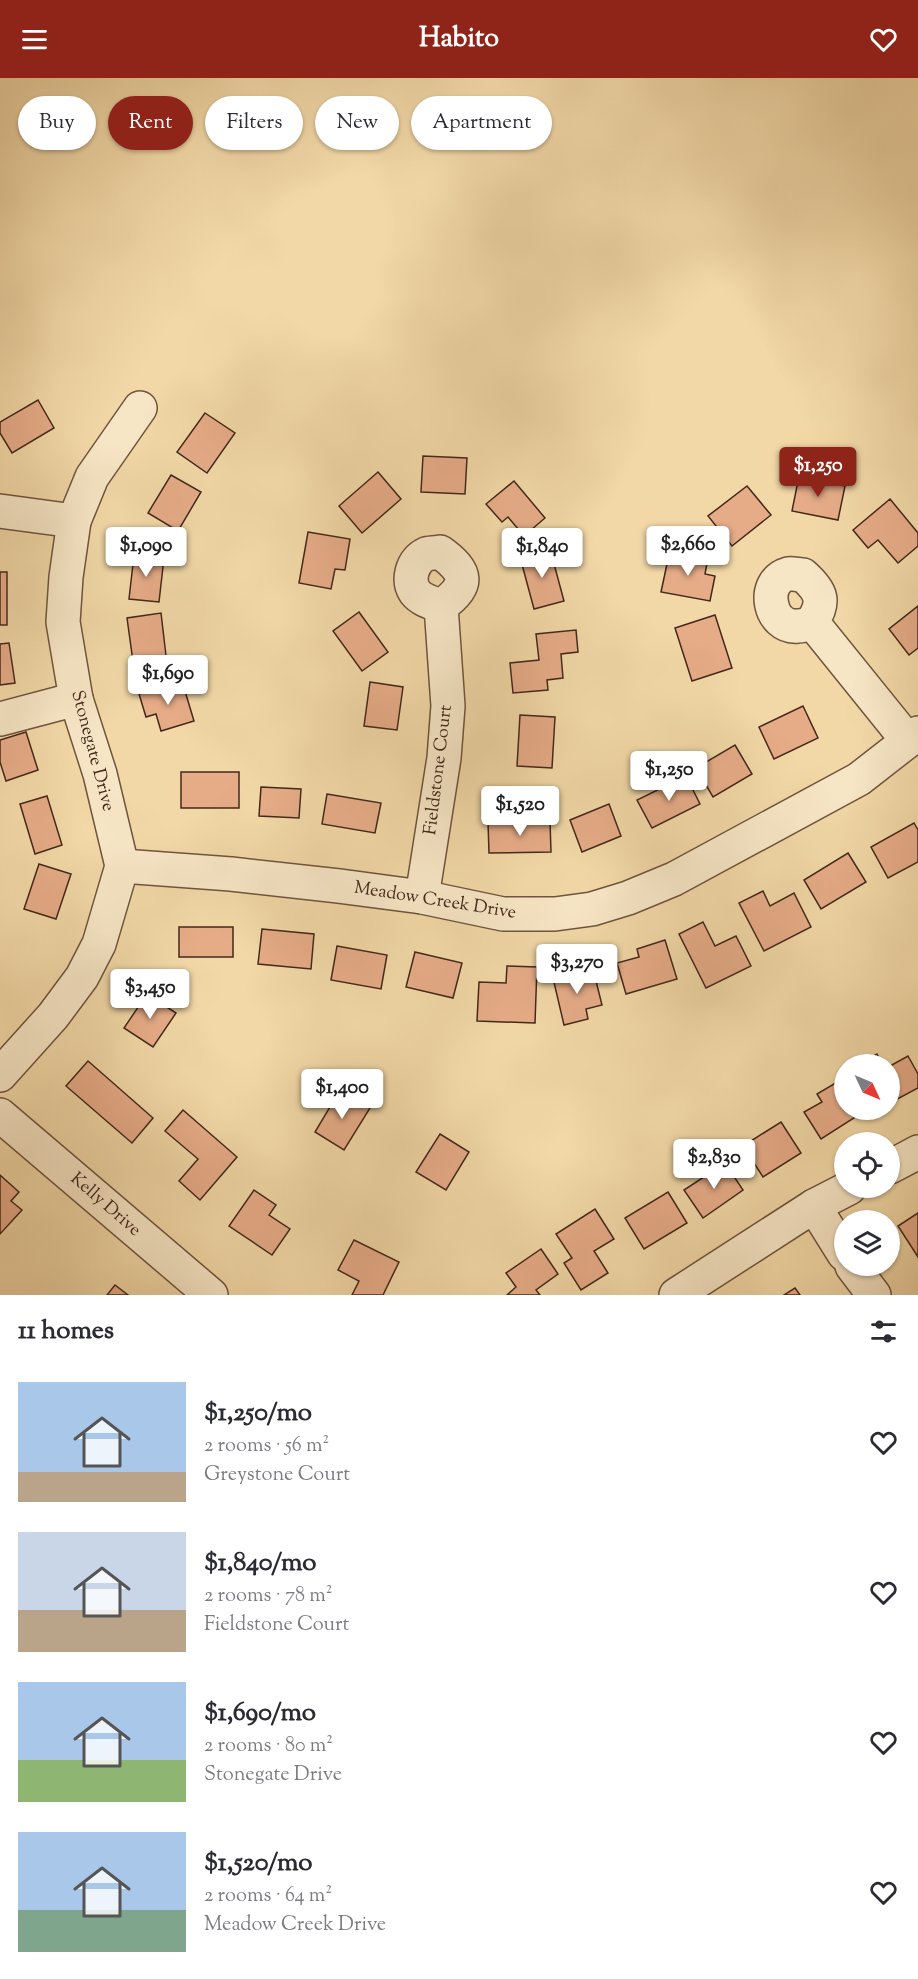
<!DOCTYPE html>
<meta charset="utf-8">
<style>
:root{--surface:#fff;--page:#f7f7f7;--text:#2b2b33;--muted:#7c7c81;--accent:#8f2418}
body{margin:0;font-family:"Sorts Mill Goudy",serif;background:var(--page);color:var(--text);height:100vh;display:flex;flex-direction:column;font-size:22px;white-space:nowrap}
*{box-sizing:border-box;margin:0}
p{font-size:20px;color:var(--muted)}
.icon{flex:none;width:33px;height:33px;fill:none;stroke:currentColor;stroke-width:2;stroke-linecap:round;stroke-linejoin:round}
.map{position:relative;height:1217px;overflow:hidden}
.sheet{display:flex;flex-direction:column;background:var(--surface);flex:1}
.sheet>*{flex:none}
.guide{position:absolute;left:18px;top:18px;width:600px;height:54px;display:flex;gap:12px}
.needle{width:39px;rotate:134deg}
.buttons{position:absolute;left:834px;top:976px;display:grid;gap:12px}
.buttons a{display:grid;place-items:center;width:66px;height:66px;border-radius:50%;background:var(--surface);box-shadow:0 2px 4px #0004;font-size:30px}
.price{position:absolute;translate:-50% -51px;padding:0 14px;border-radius:6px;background:#fff;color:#222;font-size:20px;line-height:39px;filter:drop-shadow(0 2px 3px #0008)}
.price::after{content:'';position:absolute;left:50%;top:36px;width:18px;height:14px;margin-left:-9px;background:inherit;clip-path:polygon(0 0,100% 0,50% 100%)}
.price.on{background:var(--accent);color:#fff}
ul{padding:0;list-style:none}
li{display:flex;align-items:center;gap:18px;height:150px;padding:0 18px}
li span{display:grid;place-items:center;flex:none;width:168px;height:120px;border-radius:0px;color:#555}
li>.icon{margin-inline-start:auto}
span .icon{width:72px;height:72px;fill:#fffc;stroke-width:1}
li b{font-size:26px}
h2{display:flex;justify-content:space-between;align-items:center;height:72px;padding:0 18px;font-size:26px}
.chip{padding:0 21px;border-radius:27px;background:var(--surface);box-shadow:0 2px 4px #0004;font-size:21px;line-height:54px}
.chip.on{background:var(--accent);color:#fff}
header{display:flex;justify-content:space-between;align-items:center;height:78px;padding:0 18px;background:var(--accent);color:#fff;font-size:27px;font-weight:700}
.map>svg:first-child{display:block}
.building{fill:#e6ac88;stroke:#43281b;stroke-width:1.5}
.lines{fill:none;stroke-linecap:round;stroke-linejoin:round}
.minor-casing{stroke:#6f543e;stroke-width:36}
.minor{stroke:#f7e6c6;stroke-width:33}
.labels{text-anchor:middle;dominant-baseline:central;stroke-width:5;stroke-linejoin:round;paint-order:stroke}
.street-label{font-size:18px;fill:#43281b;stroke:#f7e6c6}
</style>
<header><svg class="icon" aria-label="menu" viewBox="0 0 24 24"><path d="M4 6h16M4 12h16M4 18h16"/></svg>Habito<svg class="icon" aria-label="heart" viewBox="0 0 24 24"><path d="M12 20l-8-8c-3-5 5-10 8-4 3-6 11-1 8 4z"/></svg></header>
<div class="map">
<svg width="918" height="1217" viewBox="0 0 918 1217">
<rect width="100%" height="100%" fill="#f2d8a7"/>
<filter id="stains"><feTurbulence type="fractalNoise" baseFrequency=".00333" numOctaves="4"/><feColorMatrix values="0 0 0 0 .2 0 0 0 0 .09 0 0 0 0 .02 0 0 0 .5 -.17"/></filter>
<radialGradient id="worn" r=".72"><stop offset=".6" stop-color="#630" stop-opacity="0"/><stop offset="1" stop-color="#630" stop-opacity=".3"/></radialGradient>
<!-- building -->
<g class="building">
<polygon points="38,322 54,350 12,375 0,355 0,344"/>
<polygon points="205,335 235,355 207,395 177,374"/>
<polygon points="423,378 467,380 465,416 421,414"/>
<polygon points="378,394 401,421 362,455 339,428"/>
<polygon points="171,397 201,414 178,453 148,435"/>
<polygon points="799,398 845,408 838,442 792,433"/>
<polygon points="514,403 545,440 524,458 508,439 502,444 486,426"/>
<polygon points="747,408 771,437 732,468 708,438"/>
<polygon points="890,421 918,455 918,468 898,485 878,462 868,470 853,452"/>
<polygon points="308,454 350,461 345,492 335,491 331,511 299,505"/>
<polygon points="550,471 564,523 534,531 520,479"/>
<polygon points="670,472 708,480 705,496 715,498 710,523 661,514"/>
<polygon points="134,477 164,480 159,524 129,521"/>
<rect x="0" y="494" width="7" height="53"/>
<polygon points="918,528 918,570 909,577 889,551"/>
<polygon points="359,534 388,574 362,593 333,553"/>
<polygon points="161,535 167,586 134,591 127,540"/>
<polygon points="715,537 732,590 692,603 675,550"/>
<polygon points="576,552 578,574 561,576 563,600 547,602 548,612 513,615 510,585 539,582 536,556"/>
<polygon points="9,565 15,605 0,607 0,566"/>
<polygon points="182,603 194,643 161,653 156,636 146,639 139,616"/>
<polygon points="370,604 403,609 397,652 364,648"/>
<polygon points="803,628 818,660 774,681 759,649"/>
<polygon points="520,637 555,639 552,690 517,688"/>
<polygon points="26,654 38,692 6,703 0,684 0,662"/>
<polygon points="735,667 752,696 713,719 696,690"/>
<rect x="181" y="694" width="58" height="36"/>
<polygon points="686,698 700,726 652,750 637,722"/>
<polygon points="261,709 301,711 299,740 259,738"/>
<polygon points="327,716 381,725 375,755 322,746"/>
<polygon points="47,718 62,767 35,776 20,726"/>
<polygon points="609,726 621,758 582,774 570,742"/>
<polygon points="550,743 551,774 489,775 488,744"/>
<polygon points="914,745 918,752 918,784 888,800 871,769"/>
<polygon points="848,775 866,804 821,831 804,802"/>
<polygon points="39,786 71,796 56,841 24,831"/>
<polygon points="763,813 770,828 794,815 811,849 764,873 739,825"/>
<polygon points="703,844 715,868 736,858 751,888 706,910 679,856"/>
<rect x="179" y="849" width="54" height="30"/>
<polygon points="262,851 314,856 311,891 258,886"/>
<polygon points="665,862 677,901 626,916 617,885 639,879 637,871"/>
<polygon points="337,868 387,877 381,911 331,902"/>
<polygon points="415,874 462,885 453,920 406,909"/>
<polygon points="507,888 537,889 535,945 477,943 479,904 506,905"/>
<polygon points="593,891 602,927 586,931 588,941 564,947 553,900"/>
<polygon points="147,916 176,935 153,969 124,950"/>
<polygon points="877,976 883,987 857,987"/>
<polygon points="908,978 918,996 918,1010 890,1025 890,988"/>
<polygon points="88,983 153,1040 132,1065 66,1008"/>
<polygon points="844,1000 844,1032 865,1033 821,1061 804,1034 822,1024 817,1016"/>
<polygon points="340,1012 370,1030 344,1072 315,1054"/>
<polygon points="183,1032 237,1079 200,1122 179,1103 198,1081 165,1053"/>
<polygon points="781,1044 801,1075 763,1099 743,1068"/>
<polygon points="440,1056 469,1074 446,1112 416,1094"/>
<polygon points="725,1085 743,1112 703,1140 684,1112"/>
<polygon points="0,1097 19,1114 11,1123 22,1132 0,1156"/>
<polygon points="254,1112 276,1127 269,1137 290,1151 272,1177 229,1148"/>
<polygon points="668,1114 687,1145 644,1171 625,1140"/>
<polygon points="595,1131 614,1161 594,1173 608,1195 581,1212 564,1185 572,1180 556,1156"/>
<polygon points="918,1135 918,1179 898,1148"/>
<polygon points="354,1162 399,1184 383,1217 352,1217 359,1203 338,1192"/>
<polygon points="541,1171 558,1196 536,1212 540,1217 507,1217 516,1209 506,1195"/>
<polygon points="115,1207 128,1217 107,1217"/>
<polygon points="795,1210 800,1217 784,1217"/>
</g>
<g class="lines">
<!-- minor casing -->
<g class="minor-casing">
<g id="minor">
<polyline points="0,433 74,443"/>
<path d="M812 544C808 546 803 548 798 548 769 551 760 504 788 496 792 495 798 497 803 497 821 513 826 523 812 544L908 663"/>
<polyline points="0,641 76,621"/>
<polyline points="122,788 231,796 339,808 422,819 503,836 555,836 592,831 628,820 674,801 859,701 918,655"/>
<path d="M422 819 444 680 448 628 441 528C470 508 468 494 440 474 436 475 429 475 426 476 412 483 407 502 415 514 421 522 432 525 441 528"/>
<polyline points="0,997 53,938 82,899 99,866 122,788 100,696 76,621 63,544 66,499 74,443 92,399 140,330"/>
<polyline points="0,1037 211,1217"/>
<polyline points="890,1089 918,1074"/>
<polyline points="814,1128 844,1176"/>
<polyline points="852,1188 874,1217"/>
<polyline points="676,1217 814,1128 849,1110"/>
</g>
</g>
<!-- minor -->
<use href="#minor" class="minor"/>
</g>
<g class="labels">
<!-- street labels -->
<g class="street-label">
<text transform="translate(92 673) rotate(75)">Stonegate Drive</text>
<text transform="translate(439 692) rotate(-83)">Fieldstone Court</text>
<text transform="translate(435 823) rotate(9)">Meadow Creek Drive</text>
<text transform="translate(105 1127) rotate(41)">Kelly Drive</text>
</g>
</g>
<rect width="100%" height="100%" filter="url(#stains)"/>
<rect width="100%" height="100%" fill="url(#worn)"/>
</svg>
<div class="buttons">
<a><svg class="needle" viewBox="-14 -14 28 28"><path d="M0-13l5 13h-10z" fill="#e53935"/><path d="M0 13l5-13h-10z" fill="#7c7c81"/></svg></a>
<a><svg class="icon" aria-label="locate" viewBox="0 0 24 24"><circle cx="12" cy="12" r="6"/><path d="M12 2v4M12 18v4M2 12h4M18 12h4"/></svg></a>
<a><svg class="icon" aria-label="layers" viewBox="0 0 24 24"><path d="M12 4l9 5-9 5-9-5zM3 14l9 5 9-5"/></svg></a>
</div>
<b class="price on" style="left:818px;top:420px">$1,250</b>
<b class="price" style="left:688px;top:499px">$2,660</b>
<b class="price" style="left:146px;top:500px">$1,090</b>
<b class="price" style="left:542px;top:501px">$1,840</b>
<b class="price" style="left:168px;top:628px">$1,690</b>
<b class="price" style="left:669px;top:724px">$1,250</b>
<b class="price" style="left:520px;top:759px">$1,520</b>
<b class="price" style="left:577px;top:917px">$3,270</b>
<b class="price" style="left:150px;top:942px">$3,450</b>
<b class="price" style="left:342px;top:1042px">$1,400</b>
<b class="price" style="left:714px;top:1112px">$2,830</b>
<div class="guide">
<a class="chip">Buy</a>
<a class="chip on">Rent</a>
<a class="chip">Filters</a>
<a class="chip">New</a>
<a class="chip">Apartment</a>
</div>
</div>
<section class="sheet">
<h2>11 homes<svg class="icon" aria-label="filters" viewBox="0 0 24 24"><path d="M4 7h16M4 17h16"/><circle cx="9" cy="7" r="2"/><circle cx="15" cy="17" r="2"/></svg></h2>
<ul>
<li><span style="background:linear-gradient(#a9c7e8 75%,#b9a48a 0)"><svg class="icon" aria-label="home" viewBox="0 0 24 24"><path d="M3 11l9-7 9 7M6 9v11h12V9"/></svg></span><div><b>$1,250/mo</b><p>2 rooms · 56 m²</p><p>Greystone Court</p></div><svg class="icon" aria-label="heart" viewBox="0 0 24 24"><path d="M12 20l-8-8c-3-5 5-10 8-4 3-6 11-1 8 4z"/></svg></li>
<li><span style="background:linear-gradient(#c9d6e8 65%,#b9a48a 0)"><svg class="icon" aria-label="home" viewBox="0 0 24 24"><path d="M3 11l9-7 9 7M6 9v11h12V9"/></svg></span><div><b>$1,840/mo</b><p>2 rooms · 78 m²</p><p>Fieldstone Court</p></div><svg class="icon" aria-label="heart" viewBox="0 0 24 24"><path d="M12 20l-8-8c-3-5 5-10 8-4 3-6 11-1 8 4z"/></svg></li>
<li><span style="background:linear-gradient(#a9c7e8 65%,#8fb573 0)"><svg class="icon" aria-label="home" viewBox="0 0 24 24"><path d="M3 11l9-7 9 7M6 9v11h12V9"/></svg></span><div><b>$1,690/mo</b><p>2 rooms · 80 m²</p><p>Stonegate Drive</p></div><svg class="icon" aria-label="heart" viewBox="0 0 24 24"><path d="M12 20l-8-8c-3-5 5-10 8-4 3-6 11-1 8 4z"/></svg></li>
<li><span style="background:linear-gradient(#a9c7e8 65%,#7fa58c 0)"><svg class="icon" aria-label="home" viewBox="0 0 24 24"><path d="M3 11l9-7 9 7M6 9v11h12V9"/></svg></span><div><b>$1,520/mo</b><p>2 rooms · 64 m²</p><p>Meadow Creek Drive</p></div><svg class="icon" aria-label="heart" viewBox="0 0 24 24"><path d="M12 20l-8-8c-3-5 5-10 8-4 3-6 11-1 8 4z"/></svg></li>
</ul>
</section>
